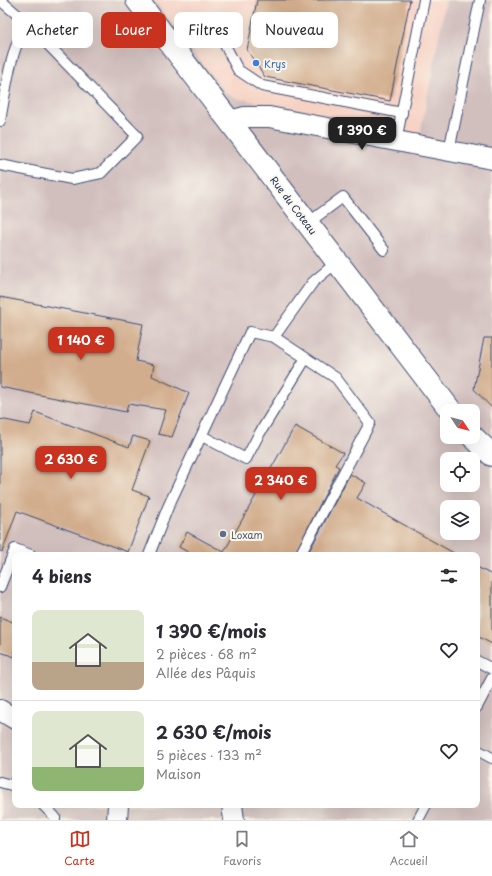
<!DOCTYPE html>
<html lang="fr">
<meta charset="utf-8">
<style>
:root{--surface:#fff;--page:#f7f7f7;--text:#2b2b33;--muted:#7c7c81;--line:#e1e1e2;--accent:#c8321e}
body{margin:0;font-family:"Playpen Sans",sans-serif;background:var(--page);color:var(--text);height:100vh;display:flex;flex-direction:column;font-size:15px;white-space:nowrap}
*{box-sizing:border-box;margin:0}
p{font-size:13px;color:var(--muted)}
.icon{flex:none;width:22px;height:22px;fill:none;stroke:currentColor;stroke-width:2;stroke-linecap:round;stroke-linejoin:round}
.map{position:relative;flex:1;overflow:hidden}
.drawer{position:absolute;left:12px;top:552px;width:468px;height:256px;display:flex;flex-direction:column;background:var(--surface);border-radius:8px;box-shadow:0 4px 16px #0002}
.drawer>*{flex:none}
.top-card{position:absolute;left:12px;top:12px;width:468px;height:36px;display:flex;gap:8px}
.needle{width:26px;rotate:126deg}
.controls{position:absolute;left:440px;top:404px;display:grid;gap:8px}
.controls a{display:grid;place-items:center;width:40px;height:40px;border-radius:8px;background:var(--surface);box-shadow:0 4px 16px #0002;font-size:20px}
.price{position:absolute;translate:-50% -34px;padding:0 9px;border-radius:8px;background:var(--accent);color:#fff;font-size:13px;line-height:26px;filter:drop-shadow(0 1px 2px #0008)}
.price::after{content:'';position:absolute;left:50%;top:24px;width:12px;height:9px;margin-left:-6px;background:inherit;clip-path:polygon(0 0,100% 0,50% 100%)}
.price.on{background:#222;color:#fff}
ul{padding:0;list-style:none}
li{display:flex;align-items:center;gap:12px;height:100px;padding:0 20px}
li+li{border-top:1px solid var(--line)}
li span{display:grid;place-items:center;flex:none;width:112px;height:80px;border-radius:8px;color:#555}
li>.icon{margin-inline-start:auto}
span .icon{width:48px;height:48px;fill:#fffc;stroke-width:1}
li b{font-size:17px}
h2{display:flex;justify-content:space-between;align-items:center;height:48px;padding:0 20px;font-size:17px}
.pill{padding:0 14px;border-radius:8px;background:var(--surface);box-shadow:0 4px 16px #0002;font-size:14px;line-height:36px}
.pill.on{background:var(--accent);color:#fff}
.menu{display:flex;justify-content:space-around;align-items:center;height:56px;border-top:1px solid var(--line);background:var(--surface);font-size:11px;color:var(--muted)}
.menu a{display:grid;justify-items:center;gap:2px}
.menu .on{color:var(--accent)}
.map>svg:first-child{display:block}
.built{fill:#f6d2c4}
.industrial{fill:#d1bfbe;fill-rule:evenodd}
.building{fill:#d2ad8d}
.lines{fill:none;stroke-linecap:round;stroke-linejoin:round}
.service-casing{stroke:#3b4b70;stroke-width:12}
.minor-casing{stroke:#3b4b70;stroke-width:22}
.tertiary-casing{stroke:#3b4b70;stroke-width:24}
.service{stroke:#fff;stroke-width:10}
.minor{stroke:#fff;stroke-width:20}
.tertiary{stroke:#fff;stroke-width:22}
.shop-dot{fill:#3f7fe0;stroke:#fbf7ec;stroke-width:1.5}
.service-dot{fill:#5c6f8a;stroke:#fbf7ec;stroke-width:1.5}
.labels{text-anchor:middle;dominant-baseline:central;stroke-width:4;stroke-linejoin:round;paint-order:stroke}
.shop-label{font-size:10px;fill:#366cbe;stroke:#fbf7ec;text-anchor:start}
.street-label{font-size:10px;fill:#1b2f5e;stroke:#fbf7ec}
.service-label{font-size:10px;fill:#4e5e75;stroke:#fbf7ec;text-anchor:start}
</style>
<div class="map">
<svg width="492" height="820" viewBox="0 0 492 820">
<rect width="100%" height="100%" fill="#fbf7ec"/>
<filter id="ink" filterUnits="userSpaceOnUse"><feTurbulence type="fractalNoise" baseFrequency=".025" numOctaves="2"/><feDisplacementMap in="SourceGraphic" scale="8" xChannelSelector="R" yChannelSelector="G"/><feConvolveMatrix kernelMatrix="1 2 1 2 8 2 1 2 1" color-interpolation-filters="sRGB"/></filter>
<filter id="wash" filterUnits="userSpaceOnUse"><feTurbulence type="fractalNoise" baseFrequency=".012" numOctaves="4" result="noise"/><feDisplacementMap in="SourceGraphic" scale="16" xChannelSelector="R" yChannelSelector="G"/><feGaussianBlur stdDeviation="0.9" result="paint"/><feColorMatrix in="noise" values="0 0 0 0 0 0 0 0 0 0 0 0 0 0 0 0 0 1.4 0 .05"/><feComposite in="paint" operator="in"/></filter>
<g filter="url(#wash)">
<rect width="100%" height="100%" fill="#f1ecd4"/>
<!-- built -->
<polygon class="built" points="154,0 446,0 420,134 237,98 228,94 219,85"/>
<!-- industrial -->
<path class="industrial" d="M0 0H154L219 85 228 94 237 98 420 134 446 0H492V820H0ZM447 411H473V437H447ZM447 459H473V485H447ZM447 507H473V533H447ZM15 555H477V805H15Z"/>
<g id="blocks">
<!-- building -->
<g class="building">
<polygon points="257,0 410,0 390,101 265,77 247,50"/>
<polygon points="0,297 143,324 136,361 154,365 152,376 189,393 172,437 158,434 166,410 128,404 126,412 0,387"/>
<polygon points="484,338 492,338 492,408 474,389"/>
<polygon points="35,412 129,447 133,436 150,441 132,490 149,496 128,552 17,511 2,552 0,551 0,419 30,425"/>
<polygon points="295,426 343,453 335,465 339,467 294,555 193,555 179,547 187,532 224,552"/>
<polygon points="350,474 366,483 357,498 457,555 307,555"/>
<polygon points="477,567 492,575 492,644 477,636"/>
<polygon points="0,617 15,623 15,657 0,652"/>
</g>
</g>
</g>
<g filter="url(#ink)">
<use href="#blocks" fill-opacity="0" stroke="#3b4b70" stroke-width="1"/>
<g class="lines">
<!-- service casing -->
<g class="service-casing">
<g id="service">
<polyline points="0,0 27,23 137,136 101,173 72,179 0,165"/>
<polyline points="225,45 238,70 262,86 402,113"/>
<path d="M0 121C6 89 10 50 27 23"/>
<polyline points="396,141 424,0"/>
<polyline points="449,151 480,0"/>
<polyline points="308,223 343,197 384,250"/>
<polyline points="274,337 336,378 370,423 300,555"/>
<polyline points="202,436 246,459 258,436 306,358"/>
<polyline points="149,555 168,507 250,332 274,337 313,282 337,262"/>
<polyline points="0,587 15,549 31,555"/>
<polyline points="477,661 492,669"/>
<polyline points="477,707 492,678"/>
<polyline points="477,750 492,758"/>
<polyline points="0,782 15,786"/>
<polyline points="43,805 55,817 55,820"/>
<polyline points="418,820 426,805"/>
</g>
</g>
<!-- minor casing -->
<g class="minor-casing">
<g id="minor">
<polyline points="230,121 245,117 269,117 492,159"/>
<polyline points="0,710 15,719"/>
<polyline points="232,805 234,820"/>
<polyline points="117,820 118,805"/>
</g>
</g>
<!-- tertiary casing -->
<g class="tertiary-casing">
<g id="tertiary">
<polyline points="137,0 451,411"/>
<polyline points="473,437 492,455"/>
</g>
</g>
<!-- service -->
<use href="#service" class="service"/>
<!-- minor -->
<use href="#minor" class="minor"/>
<!-- tertiary -->
<use href="#tertiary" class="tertiary"/>
</g>
</g>
<!-- markers -->
<circle class="shop-dot" cx="256" cy="63" r="4"/>
<circle class="service-dot" cx="223" cy="534" r="4"/>
<g class="labels">
<!-- shop labels -->
<g class="shop-label">
<text x="264" y="63">Krys</text>
</g>
<!-- street labels -->
<g class="street-label">
<text transform="translate(294 205) rotate(53)">Rue du Coteau</text>
</g>
<!-- service labels -->
<g class="service-label">
<text x="231" y="534">Loxam</text>
</g>
</g>
</svg>
<div class="controls">
<a><svg class="needle" viewBox="-14 -14 28 28"><path d="M0-13l5 13h-10z" fill="#e53935"/><path d="M0 13l5-13h-10z" fill="#7c7c81"/></svg></a>
<a><svg class="icon" aria-label="locate" viewBox="0 0 24 24"><circle cx="12" cy="12" r="6"/><path d="M12 2v4M12 18v4M2 12h4M18 12h4"/></svg></a>
<a><svg class="icon" aria-label="layers" viewBox="0 0 24 24"><path d="M12 4l9 5-9 5-9-5zM3 14l9 5 9-5"/></svg></a>
</div>
<b class="price on" style="left:362px;top:151px">1 390 €</b>
<b class="price" style="left:81px;top:361px">1 140 €</b>
<b class="price" style="left:71px;top:480px">2 630 €</b>
<b class="price" style="left:281px;top:501px">2 340 €</b>
<div class="top-card">
<a class="pill">Acheter</a>
<a class="pill on">Louer</a>
<a class="pill">Filtres</a>
<a class="pill">Nouveau</a>
</div>
<section class="drawer">
<h2>4 biens<svg class="icon" aria-label="filters" viewBox="0 0 24 24"><path d="M4 7h16M4 17h16"/><circle cx="9" cy="7" r="2"/><circle cx="15" cy="17" r="2"/></svg></h2>
<ul>
<li><span style="background:linear-gradient(#dfe7d0 65%,#b9a48a 0)"><svg class="icon" aria-label="home" viewBox="0 0 24 24"><path d="M3 11l9-7 9 7M6 9v11h12V9"/></svg></span><div><b>1 390 €/mois</b><p>2 pièces · 68 m²</p><p>Allée des Pâquis</p></div><svg class="icon" aria-label="heart" viewBox="0 0 24 24"><path d="M12 20l-8-8c-3-5 5-10 8-4 3-6 11-1 8 4z"/></svg></li>
<li><span style="background:linear-gradient(#dfe7d0 70%,#8fb573 0)"><svg class="icon" aria-label="home" viewBox="0 0 24 24"><path d="M3 11l9-7 9 7M6 9v11h12V9"/></svg></span><div><b>2 630 €/mois</b><p>5 pièces · 133 m²</p><p>Maison</p></div><svg class="icon" aria-label="heart" viewBox="0 0 24 24"><path d="M12 20l-8-8c-3-5 5-10 8-4 3-6 11-1 8 4z"/></svg></li>
</ul>
</section>
</div>
<nav class="menu">
<a class="on"><svg class="icon" aria-label="map" viewBox="0 0 24 24"><path d="M3 6l6-2 6 2 6-2v14l-6 2-6-2-6 2zM9 4v14M15 6v14"/></svg>Carte</a>
<a><svg class="icon" aria-label="saved" viewBox="0 0 24 24"><path d="M7 4h10v16l-5-4-5 4z"/></svg>Favoris</a>
<a><svg class="icon" aria-label="home" viewBox="0 0 24 24"><path d="M3 11l9-7 9 7M6 9v11h12V9"/></svg>Accueil</a>
</nav>
